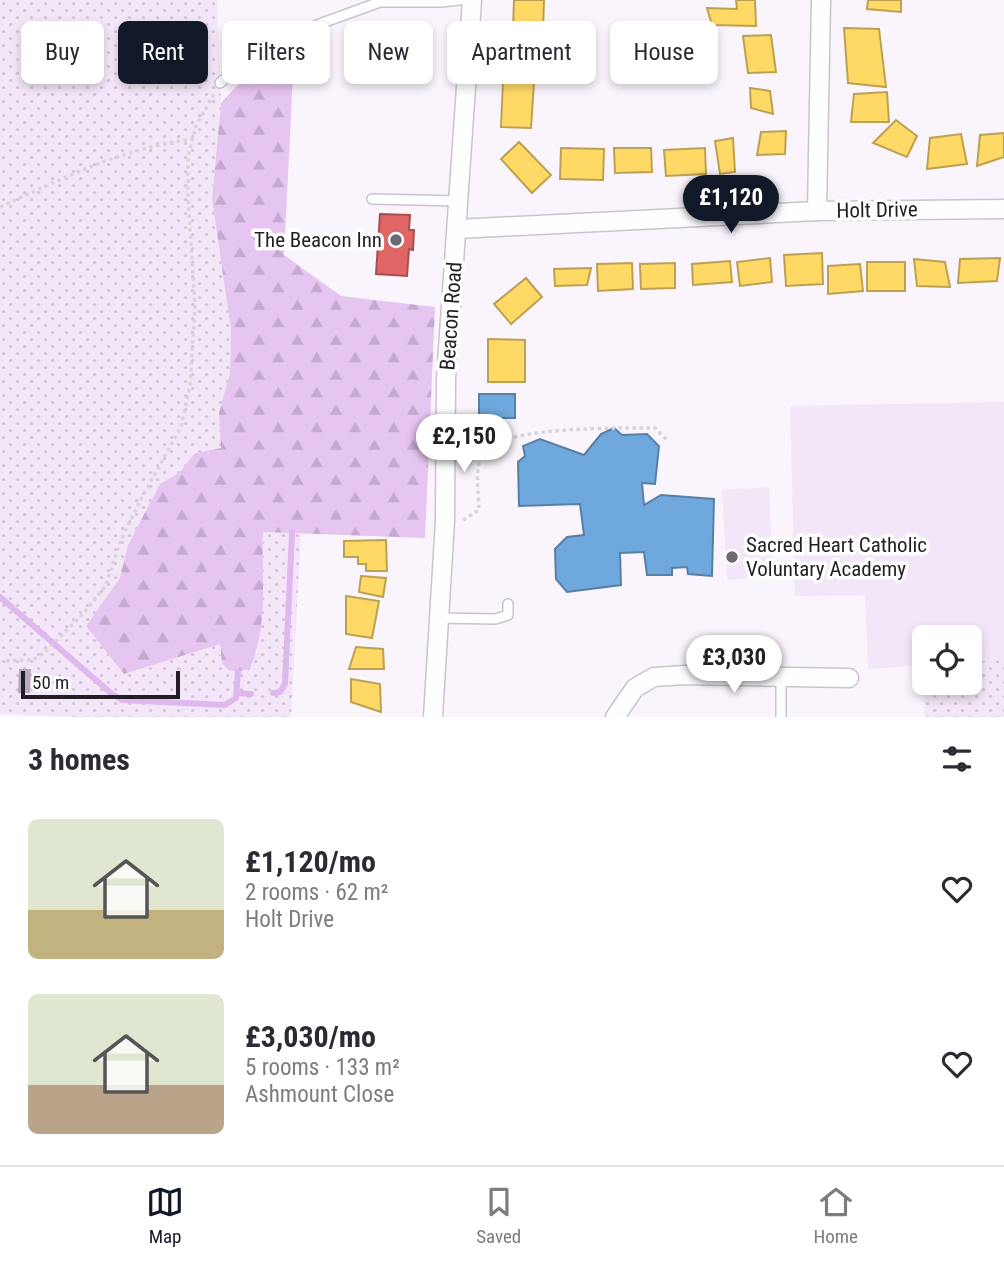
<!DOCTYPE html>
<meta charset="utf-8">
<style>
:root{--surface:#fff;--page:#f7f7f7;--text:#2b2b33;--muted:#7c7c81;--line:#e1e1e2;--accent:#111827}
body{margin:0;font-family:"Roboto Condensed",sans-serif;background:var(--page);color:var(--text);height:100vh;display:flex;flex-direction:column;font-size:26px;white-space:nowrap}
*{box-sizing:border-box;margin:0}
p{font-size:23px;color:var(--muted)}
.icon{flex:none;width:38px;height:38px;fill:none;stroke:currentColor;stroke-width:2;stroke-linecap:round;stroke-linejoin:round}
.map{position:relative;height:717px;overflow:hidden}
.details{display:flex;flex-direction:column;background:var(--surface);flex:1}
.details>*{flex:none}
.guide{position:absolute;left:21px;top:21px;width:962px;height:63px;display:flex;gap:14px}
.fabs{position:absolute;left:912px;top:625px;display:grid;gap:14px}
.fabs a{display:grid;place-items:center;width:70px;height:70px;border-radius:10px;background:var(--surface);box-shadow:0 4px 10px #0003;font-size:35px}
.scale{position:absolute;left:21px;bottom:18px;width:159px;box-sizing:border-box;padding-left:7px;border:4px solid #231e24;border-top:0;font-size:19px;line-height:24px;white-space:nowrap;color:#231e24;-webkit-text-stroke:5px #fff;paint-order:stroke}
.price{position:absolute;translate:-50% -60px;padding:0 16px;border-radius:24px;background:#fff;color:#222;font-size:23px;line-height:46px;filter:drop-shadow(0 2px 4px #0008)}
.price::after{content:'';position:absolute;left:50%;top:42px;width:21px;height:16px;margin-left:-10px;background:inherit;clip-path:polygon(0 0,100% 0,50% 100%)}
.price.selected{background:var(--accent);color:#fff}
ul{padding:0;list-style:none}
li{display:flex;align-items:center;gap:21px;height:175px;padding:0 28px}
li span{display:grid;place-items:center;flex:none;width:196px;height:140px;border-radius:10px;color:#555}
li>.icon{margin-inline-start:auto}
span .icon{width:84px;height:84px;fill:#fffc;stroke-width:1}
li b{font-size:30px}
h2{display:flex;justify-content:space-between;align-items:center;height:84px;padding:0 28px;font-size:30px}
.pill{padding:0 24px;border-radius:10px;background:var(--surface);box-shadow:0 4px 10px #0003;font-size:24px;line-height:63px}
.pill.selected{background:var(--accent);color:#fff}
.menu{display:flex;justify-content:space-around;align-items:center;height:98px;border-top:2px solid var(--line);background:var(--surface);font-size:19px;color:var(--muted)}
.menu a{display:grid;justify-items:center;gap:4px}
.menu .selected{color:var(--accent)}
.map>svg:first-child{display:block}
.green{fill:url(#green-dots)}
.forest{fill:url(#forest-firs)}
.pitch{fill:#f4e6f9}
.homes{fill:#ffd966;stroke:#bda152;stroke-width:2}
.shops{fill:#e06666;stroke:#a75052;stroke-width:2}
.schools{fill:#6fa8dc;stroke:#587fa5;stroke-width:2}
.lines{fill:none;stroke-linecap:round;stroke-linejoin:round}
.stream{stroke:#dfb8ed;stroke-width:6}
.building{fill:#b7abbc}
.service-casing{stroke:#cac5cc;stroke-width:12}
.minor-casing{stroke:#cac5cc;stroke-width:21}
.path{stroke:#d7d5d8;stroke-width:3.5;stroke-dasharray:3.5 3.5;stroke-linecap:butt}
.service{stroke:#fefdff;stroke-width:9}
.minor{stroke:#fefdff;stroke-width:18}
.poi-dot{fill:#6e6970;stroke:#fff;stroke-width:2.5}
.labels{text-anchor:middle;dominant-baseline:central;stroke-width:7;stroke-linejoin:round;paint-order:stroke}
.street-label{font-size:21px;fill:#231e24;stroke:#fff}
.poi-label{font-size:21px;fill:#231e24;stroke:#fff;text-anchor:end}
</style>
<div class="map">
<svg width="1004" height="717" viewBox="0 0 1004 717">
<defs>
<pattern id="green-dots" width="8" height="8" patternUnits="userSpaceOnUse" patternTransform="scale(1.75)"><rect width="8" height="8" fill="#f4e6f9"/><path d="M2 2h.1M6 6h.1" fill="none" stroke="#d1c5d5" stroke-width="1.8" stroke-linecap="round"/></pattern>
<pattern id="forest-firs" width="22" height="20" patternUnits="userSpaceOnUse" patternTransform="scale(1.75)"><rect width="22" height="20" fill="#e6c5f1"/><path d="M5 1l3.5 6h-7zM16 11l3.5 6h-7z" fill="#c5a9ce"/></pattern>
</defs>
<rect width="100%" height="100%" fill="#faf4fc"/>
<!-- green -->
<g class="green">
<polygon points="0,0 217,0 221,103 212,199 231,330 230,373 219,413 221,448 195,453 179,473 160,485 128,545 120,578 86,626 124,674 220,644 220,655 256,655 263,605 263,532 301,534 291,717 72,717 0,714"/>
<polygon points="1004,660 1004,717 925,717 923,665 924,682 970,682 970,662"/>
</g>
<!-- forest -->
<path class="forest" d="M284 59 293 75 284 255 341 296 435 307 425 538 263 532C261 578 269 624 250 668L238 672 228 670 222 663 220 644 124 674 86 626 120 578 128 545 160 484 179 473 195 453 221 448 219 413 230 373 231 330 212 199 221 103 261 60Z"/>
<!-- pitch -->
<g class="pitch">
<polygon points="1004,402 1004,660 970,662 970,637 924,637 924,665 868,669 865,595 795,596 790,406"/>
<polygon points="769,487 773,576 727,580 722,490"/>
</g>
<!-- homes -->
<g class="homes">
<polygon points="514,0 544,0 543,30 513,29"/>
<polygon points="736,0 755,0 756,26 712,25 707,8 737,9"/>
<polygon points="868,0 901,0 901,12 867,9"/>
<polygon points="844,28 879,29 886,87 848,83"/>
<polygon points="771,35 776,72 748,73 743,36"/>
<polygon points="512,39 543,41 541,80 509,77"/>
<polygon points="503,81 534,82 531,128 501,127"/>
<polygon points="750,88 770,91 773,114 751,108"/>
<polygon points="887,92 889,122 851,122 854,94"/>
<polygon points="896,120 917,136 907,157 873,143"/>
<polygon points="786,131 785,154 757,155 761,132"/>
<polygon points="1004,133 1004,157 977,166 980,135"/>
<polygon points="961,134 967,164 927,169 930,138"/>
<polygon points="733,138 735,172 720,174 715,141"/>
<polygon points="519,142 551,175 532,193 501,159"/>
<polygon points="561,148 604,149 603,180 560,179"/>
<polygon points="614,148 651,148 652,172 615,173"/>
<polygon points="705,148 706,174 666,176 664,150"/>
<polygon points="822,253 823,284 786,286 784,255"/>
<polygon points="770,258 772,282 740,286 737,262"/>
<polygon points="1000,258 997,281 958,283 960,259"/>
<polygon points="914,259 945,262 950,287 917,286"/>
<polygon points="730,261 732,282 693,285 692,264"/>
<rect x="867" y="262" width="38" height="29"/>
<polygon points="632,263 633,289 598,291 597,264"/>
<polygon points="675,263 675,288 641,289 640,264"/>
<polygon points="860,264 863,291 828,294 828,266"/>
<polygon points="591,268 587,285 555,286 554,269"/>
<polygon points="526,278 542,297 511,324 494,304"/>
<polygon points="488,339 525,340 525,382 488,382"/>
<polygon points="386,540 387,571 366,571 366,564 358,564 358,557 344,557 344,541"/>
<polygon points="361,576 386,578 383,597 359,592"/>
<polygon points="346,596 379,601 372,638 346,634"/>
<polygon points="356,647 383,649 384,669 349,669"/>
<polygon points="351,679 380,684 381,712 351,702"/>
</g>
<!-- shops -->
<polygon class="shops" points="380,214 410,215 409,230 414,230 413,250 409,249 407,276 376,274"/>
<!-- schools -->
<g class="schools">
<rect x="479" y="394" width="36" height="24"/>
<polygon points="614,428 622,435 647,434 659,446 655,484 642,483 644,505 661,495 714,499 712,576 688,574 687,567 672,568 672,575 647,575 644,552 620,553 621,585 567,592 556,579 555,549 567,537 584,535 580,504 519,506 518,462 525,456 523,446 540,439 584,455 601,434"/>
</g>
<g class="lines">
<!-- stream -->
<g class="stream">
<polyline points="0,597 112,694 122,700 225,705 236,698 238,672"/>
<polyline points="237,693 251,694"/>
<polyline points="273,693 280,692 285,684 292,533"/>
</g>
</g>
<!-- building -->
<g class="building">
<polygon points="425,31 421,60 404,64 407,33"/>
<polygon points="19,669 31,669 30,693 18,693"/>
</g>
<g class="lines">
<!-- service casing -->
<g class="service-casing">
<g id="service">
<polyline points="220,83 250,57 283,41 322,23 380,2 441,2 460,0"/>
<polyline points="372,199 459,201"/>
<polyline points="439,618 495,619 508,615 508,604"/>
<polyline points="781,677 781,717"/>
</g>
</g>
<!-- minor casing -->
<g class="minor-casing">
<g id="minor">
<polyline points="817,211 821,0"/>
<polyline points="457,229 817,211 1004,209"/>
<polyline points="433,717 445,521 446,378 472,0"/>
<polyline points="615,717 635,688 654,677 685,675 849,678"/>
</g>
</g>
<!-- path -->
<g class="path">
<path d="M0 207C66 177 120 149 193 139"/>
<path d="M463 520 479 510C479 492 473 466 485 451 505 426 622 428 655 428L667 440"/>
<polyline points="6,661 32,660 44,653 83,614 105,587 121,540 141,499 181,427 190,385 195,307 188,196 188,156 196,126 214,94"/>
</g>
<!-- service -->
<use href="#service" class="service"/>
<!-- minor -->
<use href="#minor" class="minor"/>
</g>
<!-- markers -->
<g class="poi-dot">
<circle cx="396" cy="240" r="7"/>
<circle cx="732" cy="557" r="7"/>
</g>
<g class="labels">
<!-- street labels -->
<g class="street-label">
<text transform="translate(877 210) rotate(-1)">Holt Drive</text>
<text transform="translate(451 316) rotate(-86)">Beacon Road</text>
</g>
<!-- poi labels -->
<g class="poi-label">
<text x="382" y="240">The Beacon Inn</text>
<text x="746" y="545" text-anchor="start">Sacred Heart Catholic<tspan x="746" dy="24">Voluntary Academy</tspan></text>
</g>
</g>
</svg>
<div class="fabs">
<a><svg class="icon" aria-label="locate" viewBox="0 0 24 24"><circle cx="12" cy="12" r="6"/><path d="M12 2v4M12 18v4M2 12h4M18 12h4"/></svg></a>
</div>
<div class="scale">50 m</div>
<b class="price selected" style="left:731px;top:235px">£1,120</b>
<b class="price" style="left:464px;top:474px">£2,150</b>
<b class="price" style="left:734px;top:695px">£3,030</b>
<div class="guide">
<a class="pill">Buy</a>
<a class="pill selected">Rent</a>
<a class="pill">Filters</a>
<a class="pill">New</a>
<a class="pill">Apartment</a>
<a class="pill">House</a>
</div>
</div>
<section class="details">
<h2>3 homes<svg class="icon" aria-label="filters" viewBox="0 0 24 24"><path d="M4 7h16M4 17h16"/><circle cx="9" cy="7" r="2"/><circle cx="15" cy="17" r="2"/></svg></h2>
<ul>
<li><span style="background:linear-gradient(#dfe7d0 65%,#c2b280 0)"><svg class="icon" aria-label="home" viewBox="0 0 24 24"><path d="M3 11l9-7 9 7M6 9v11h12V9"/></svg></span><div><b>£1,120/mo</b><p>2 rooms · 62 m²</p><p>Holt Drive</p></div><svg class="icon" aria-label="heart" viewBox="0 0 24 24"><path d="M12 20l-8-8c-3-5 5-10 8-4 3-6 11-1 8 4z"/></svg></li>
<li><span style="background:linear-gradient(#dfe7d0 65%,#b9a48a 0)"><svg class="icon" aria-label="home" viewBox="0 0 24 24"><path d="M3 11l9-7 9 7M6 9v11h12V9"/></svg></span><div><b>£3,030/mo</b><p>5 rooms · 133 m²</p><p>Ashmount Close</p></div><svg class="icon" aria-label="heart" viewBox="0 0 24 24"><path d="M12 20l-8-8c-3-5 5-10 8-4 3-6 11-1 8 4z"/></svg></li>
</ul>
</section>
<nav class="menu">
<a class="selected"><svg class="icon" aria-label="map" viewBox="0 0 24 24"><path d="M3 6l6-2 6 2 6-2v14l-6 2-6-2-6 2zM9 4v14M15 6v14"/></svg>Map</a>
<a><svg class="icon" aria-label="saved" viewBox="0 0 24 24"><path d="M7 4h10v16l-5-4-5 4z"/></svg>Saved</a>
<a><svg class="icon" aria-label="home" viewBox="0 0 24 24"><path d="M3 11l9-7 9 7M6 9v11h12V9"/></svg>Home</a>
</nav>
